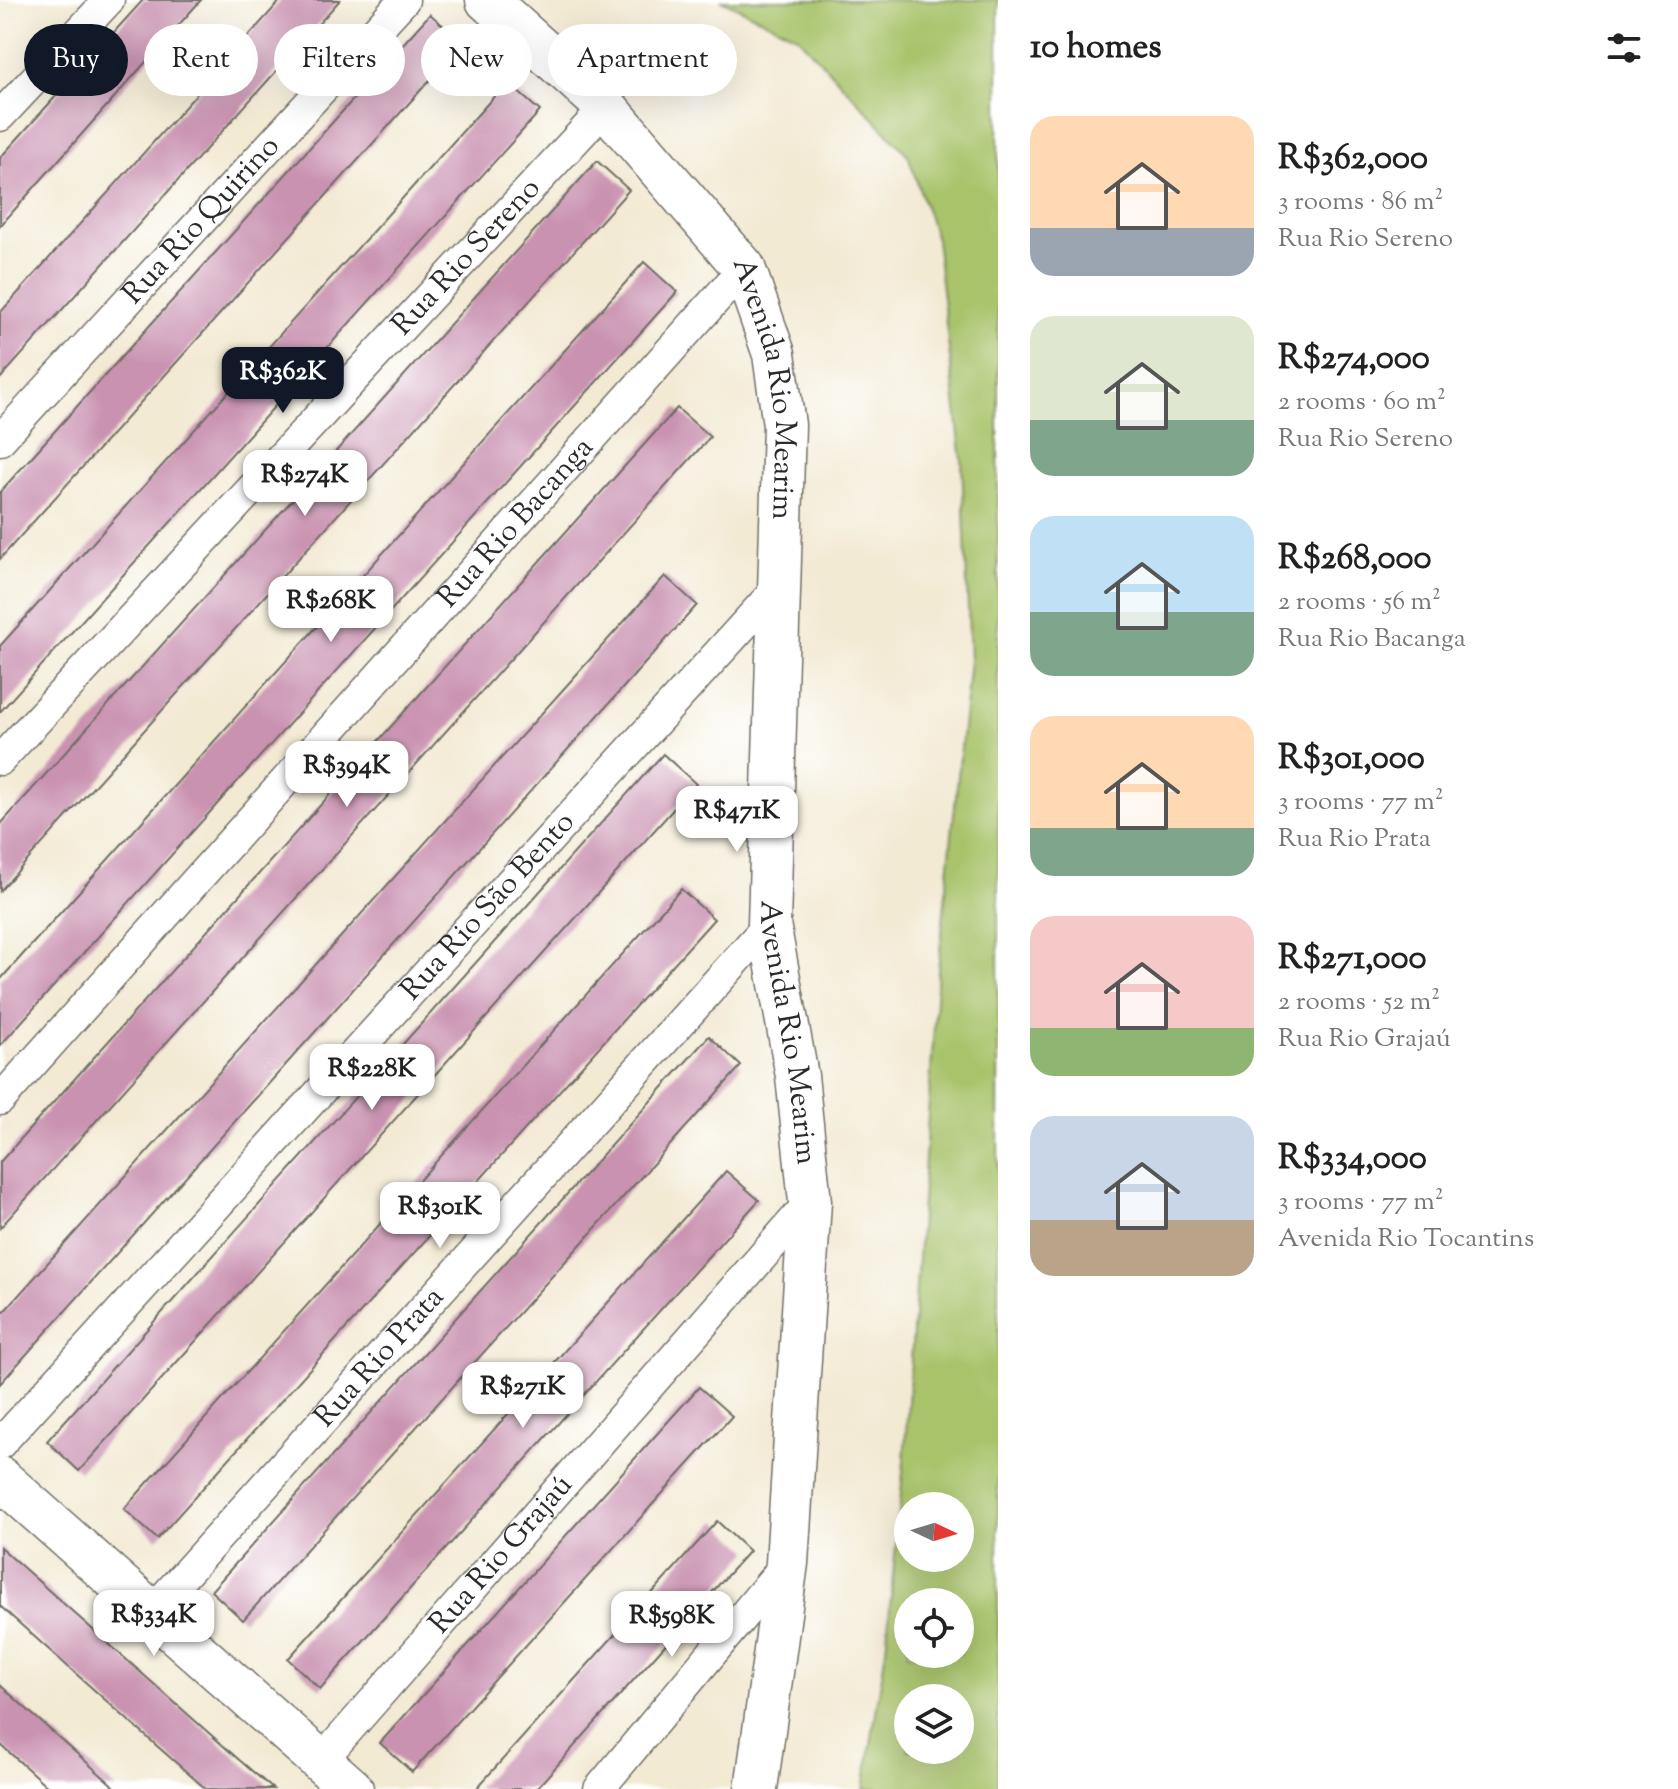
<!DOCTYPE html>
<meta charset="utf-8">
<style>
:root{--surface:#fff;--page:#f2f2f2;--text:#222;--muted:#767676;--accent:#111827}
body{margin:0;font-family:"Sorts Mill Goudy",serif;background:var(--page);color:var(--text);height:100vh;display:flex;flex-direction:column;font-size:30px;white-space:nowrap}
*{box-sizing:border-box;margin:0}
p{font-size:26px;color:var(--muted)}
.icon{flex:none;width:44px;height:44px;fill:none;stroke:currentColor;stroke-width:2;stroke-linecap:round;stroke-linejoin:round}
.map{position:relative;flex:1;overflow:hidden}
.side{display:flex;flex-direction:column;background:var(--surface);width:680px}
.side>*{flex:none}
.hud{position:absolute;left:24px;top:24px;width:760px;height:72px;display:flex;gap:16px}
.needle{width:52px;rotate:94deg}
.tools{position:absolute;left:894px;top:1492px;display:grid;gap:16px}
.tools a{display:grid;place-items:center;width:80px;height:80px;border-radius:50%;background:var(--surface);box-shadow:0 8px 32px #0002;font-size:40px}
.price{position:absolute;translate:-50% -68px;padding:0 18px;border-radius:16px;background:#fff;color:#222;font-size:26px;line-height:52px;filter:drop-shadow(0 2px 4px #0008)}
.price::after{content:'';position:absolute;left:50%;top:48px;width:24px;height:18px;margin-left:-12px;background:inherit;clip-path:polygon(0 0,100% 0,50% 100%)}
.price.selected{background:var(--accent);color:#fff}
ul{padding:0;list-style:none}
li{display:flex;align-items:center;gap:24px;height:200px;padding:0 32px}
li span{display:grid;place-items:center;flex:none;width:224px;height:160px;border-radius:24px;color:#555}
li>.icon{margin-inline-start:auto}
span .icon{width:96px;height:96px;fill:#fffc;stroke-width:1}
li b{font-size:34px}
h2{display:flex;justify-content:space-between;align-items:center;height:96px;padding:0 32px;font-size:34px}
.pill{padding:0 28px;border-radius:36px;background:var(--surface);box-shadow:0 8px 32px #0002;font-size:28px;line-height:72px}
.pill.selected{background:var(--accent);color:#fff}
main{display:flex;flex:1;min-height:0}
.map>svg:first-child{display:block}
.green{fill:#a8c36a;stroke:#6a774a;stroke-width:2;fill-rule:evenodd}
.building{fill:#c992b0}
.lines{fill:none;stroke-linecap:round;stroke-linejoin:round}
.street-casing{stroke:#716e66;stroke-width:33}
.secondary-casing{stroke:#716e66;stroke-width:45}
.street{stroke:#fff;stroke-width:30}
.secondary{stroke:#fff;stroke-width:42}
.labels{text-anchor:middle;dominant-baseline:central;stroke-width:6;stroke-linejoin:round;paint-order:stroke}
.street-label{font-size:30px;fill:#2b2b2b;stroke:#fff}
</style>
<main>
<div class="map">
<svg width="998" height="1789" viewBox="0 0 998 1789">
<rect width="100%" height="100%" fill="#fff"/>
<filter id="ink" filterUnits="userSpaceOnUse"><feTurbulence type="fractalNoise" baseFrequency=".0125" numOctaves="2"/><feDisplacementMap in="SourceGraphic" scale="16" xChannelSelector="R" yChannelSelector="G"/><feConvolveMatrix kernelMatrix="1 2 1 2 8 2 1 2 1" color-interpolation-filters="sRGB"/></filter>
<filter id="wash" filterUnits="userSpaceOnUse"><feTurbulence type="fractalNoise" baseFrequency=".006" numOctaves="4" result="noise"/><feDisplacementMap in="SourceGraphic" scale="32" xChannelSelector="R" yChannelSelector="G"/><feGaussianBlur stdDeviation="1.8" result="paint"/><feColorMatrix in="noise" values="0 0 0 0 0 0 0 0 0 0 0 0 0 0 0 0 0 1.4 0 .05"/><feComposite in="paint" operator="in"/></filter>
<g filter="url(#wash)">
<rect width="100%" height="100%" fill="#f3ead4"/>
<!-- green -->
<path class="green" d="M721 0H998V1789H864L886 1649 904 1461 938 970 970 660 962 461 936 239 908 155 797 36ZM908 1506H960V1558H908ZM908 1602H960V1654H908ZM908 1698H960V1750H908Z"/>
<g id="blocks">
<!-- building -->
<g class="building">
<polygon points="143,0 201,0 0,226 0,158"/>
<polygon points="281,0 340,0 0,379 0,313"/>
<polygon points="430,14 463,43 0,559 0,492"/>
<polygon points="507,82 540,111 0,712 0,646"/>
<polygon points="597,161 629,190 0,891 0,825"/>
<polygon points="644,262 677,292 0,1046 0,980"/>
<polygon points="677,408 710,437 0,1228 0,1162"/>
<polygon points="665,576 697,605 0,1384 0,1316"/>
<polygon points="663,754 696,784 79,1471 47,1441"/>
<polygon points="681,889 714,919 157,1539 124,1509"/>
<polygon points="709,1036 741,1066 243,1620 211,1591"/>
<polygon points="726,1171 759,1200 320,1689 288,1659"/>
<polygon points="699,1387 732,1416 412,1772 380,1743"/>
<polygon points="717,1521 749,1551 604,1713 536,1789 476,1789"/>
<polygon points="0,1547 237,1758 273,1789 206,1789 157,1746 0,1606"/>
<polygon points="0,1685 31,1713 117,1789 50,1789 0,1744"/>
</g>
</g>
</g>
<g filter="url(#ink)">
<use href="#blocks" fill-opacity="0" stroke="#716e66" stroke-width="2"/>
<g class="lines">
<!-- street casing -->
<g class="street-casing">
<g id="street">
<polyline points="0,116 109,0"/>
<path id="s1" d="M0 440 404 0"/>
<path id="s2" d="M0 760 606 107"/>
<path id="s3" d="M0 1100 744 268"/>
<path id="s4" d="M0 1444 782 583"/>
<path id="s5" d="M151 1612 769 924"/>
<path id="s6" d="M321 1761 810 1202"/>
<polyline points="599,1789 787,1563"/>
</g>
</g>
<!-- secondary casing -->
<g class="secondary-casing">
<g id="secondary">
<path id="s7" d="M487 0 606 107 744 268 774 354 784 425 769 924 797 1076 810 1202 787 1563 756 1789"/>
<polyline points="0,1478 352,1789"/>
</g>
</g>
<!-- street -->
<use href="#street" class="street"/>
<!-- secondary -->
<use href="#secondary" class="secondary"/>
</g>
</g>
<g class="labels">
<!-- street labels -->
<g class="street-label">
<text stroke="none"><textPath href="#s1" startOffset="298">Rua Rio Quirino</textPath></text>
<text stroke="none"><textPath href="#s2" startOffset="686">Rua Rio Sereno</textPath></text>
<text stroke="none"><textPath href="#s7" startOffset="496">Avenida Rio Mearim</textPath></text>
<text stroke="none"><textPath href="#s3" startOffset="774">Rua Rio Bacanga</textPath></text>
<text stroke="none"><textPath href="#s4" startOffset="726">Rua Rio São Bento</textPath></text>
<text stroke="none"><textPath href="#s7" startOffset="1144">Avenida Rio Mearim</textPath></text>
<text stroke="none"><textPath href="#s5" startOffset="342">Rua Rio Prata</textPath></text>
<text stroke="none"><textPath href="#s6" startOffset="274">Rua Rio Grajaú</textPath></text>
</g>
</g>
</svg>
<div class="tools">
<a><svg class="needle" viewBox="-14 -14 28 28"><path d="M0-13l5 13h-10z" fill="#e53935"/><path d="M0 13l5-13h-10z" fill="#767676"/></svg></a>
<a><svg class="icon" aria-label="locate" viewBox="0 0 24 24"><circle cx="12" cy="12" r="6"/><path d="M12 2v4M12 18v4M2 12h4M18 12h4"/></svg></a>
<a><svg class="icon" aria-label="layers" viewBox="0 0 24 24"><path d="M12 4l9 5-9 5-9-5zM3 14l9 5 9-5"/></svg></a>
</div>
<b class="price selected" style="left:283px;top:415px">R$362K</b>
<b class="price" style="left:305px;top:518px">R$274K</b>
<b class="price" style="left:331px;top:644px">R$268K</b>
<b class="price" style="left:347px;top:809px">R$394K</b>
<b class="price" style="left:737px;top:854px">R$471K</b>
<b class="price" style="left:372px;top:1112px">R$228K</b>
<b class="price" style="left:440px;top:1250px">R$301K</b>
<b class="price" style="left:523px;top:1430px">R$271K</b>
<b class="price" style="left:154px;top:1658px">R$334K</b>
<b class="price" style="left:672px;top:1659px">R$598K</b>
<div class="hud">
<a class="pill selected">Buy</a>
<a class="pill">Rent</a>
<a class="pill">Filters</a>
<a class="pill">New</a>
<a class="pill">Apartment</a>
</div>
</div>
<section class="side">
<h2>10 homes<svg class="icon" aria-label="filters" viewBox="0 0 24 24"><path d="M4 7h16M4 17h16"/><circle cx="9" cy="7" r="2"/><circle cx="15" cy="17" r="2"/></svg></h2>
<ul>
<li><span style="background:linear-gradient(#ffd9b3 70%,#9aa5b1 0)"><svg class="icon" aria-label="home" viewBox="0 0 24 24"><path d="M3 11l9-7 9 7M6 9v11h12V9"/></svg></span><div><b>R$362,000</b><p>3 rooms · 86 m²</p><p>Rua Rio Sereno</p></div></li>
<li><span style="background:linear-gradient(#dfe7d0 65%,#7fa58c 0)"><svg class="icon" aria-label="home" viewBox="0 0 24 24"><path d="M3 11l9-7 9 7M6 9v11h12V9"/></svg></span><div><b>R$274,000</b><p>2 rooms · 60 m²</p><p>Rua Rio Sereno</p></div></li>
<li><span style="background:linear-gradient(#bfe0f5 60%,#7fa58c 0)"><svg class="icon" aria-label="home" viewBox="0 0 24 24"><path d="M3 11l9-7 9 7M6 9v11h12V9"/></svg></span><div><b>R$268,000</b><p>2 rooms · 56 m²</p><p>Rua Rio Bacanga</p></div></li>
<li><span style="background:linear-gradient(#ffd9b3 70%,#7fa58c 0)"><svg class="icon" aria-label="home" viewBox="0 0 24 24"><path d="M3 11l9-7 9 7M6 9v11h12V9"/></svg></span><div><b>R$301,000</b><p>3 rooms · 77 m²</p><p>Rua Rio Prata</p></div></li>
<li><span style="background:linear-gradient(#f6c9c9 70%,#8fb573 0)"><svg class="icon" aria-label="home" viewBox="0 0 24 24"><path d="M3 11l9-7 9 7M6 9v11h12V9"/></svg></span><div><b>R$271,000</b><p>2 rooms · 52 m²</p><p>Rua Rio Grajaú</p></div></li>
<li><span style="background:linear-gradient(#c9d6e8 65%,#b9a48a 0)"><svg class="icon" aria-label="home" viewBox="0 0 24 24"><path d="M3 11l9-7 9 7M6 9v11h12V9"/></svg></span><div><b>R$334,000</b><p>3 rooms · 77 m²</p><p>Avenida Rio Tocantins</p></div></li>
</ul>
</section>
</main>
